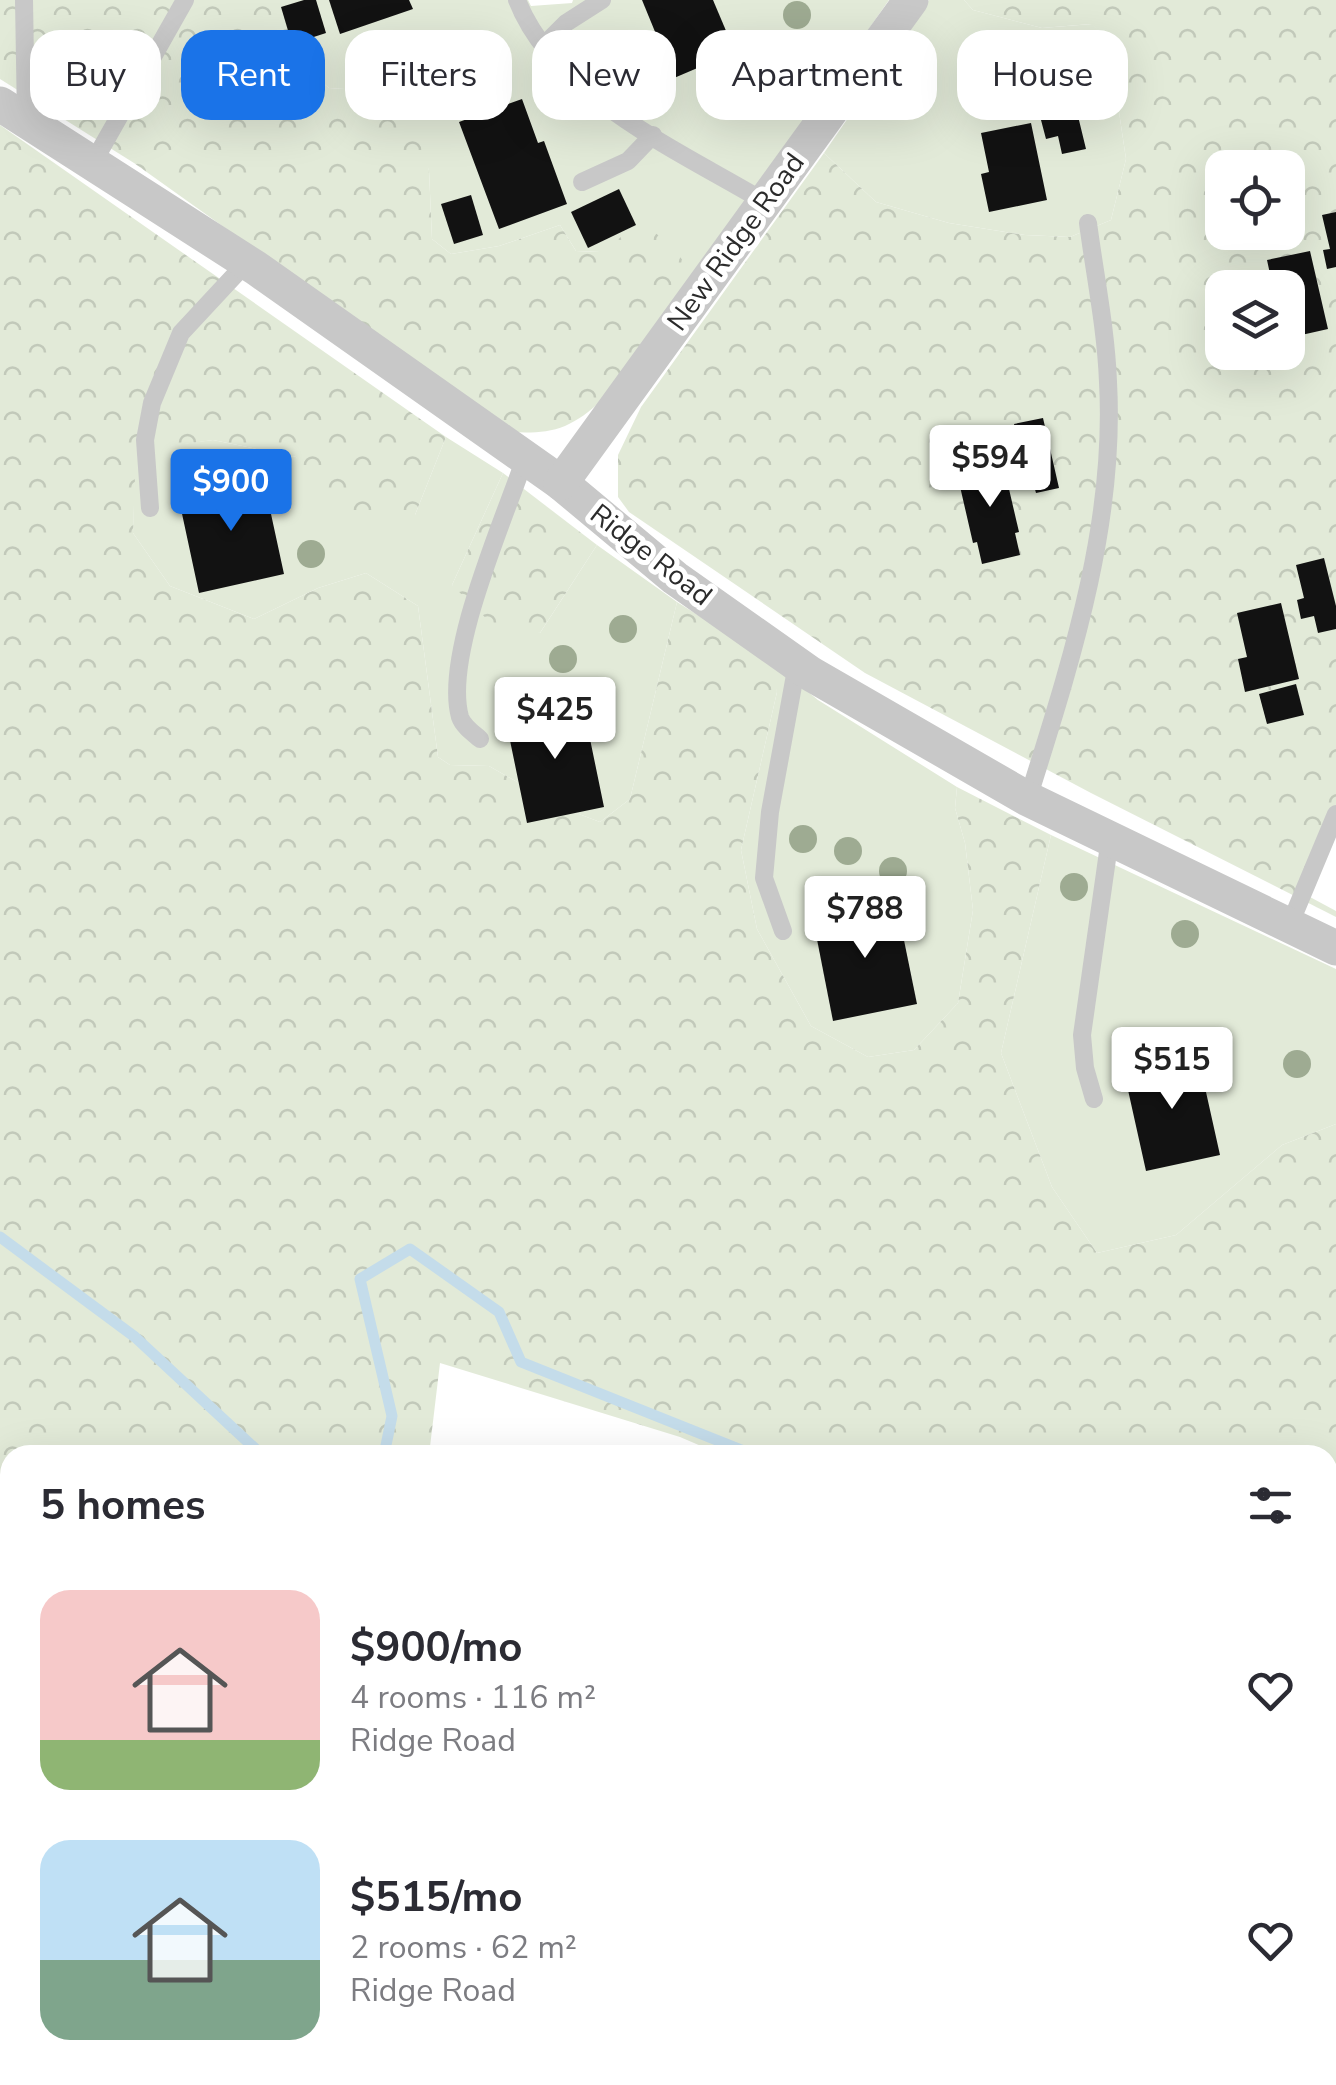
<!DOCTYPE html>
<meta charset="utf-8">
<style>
:root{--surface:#fff;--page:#f2f2f3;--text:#2b2b33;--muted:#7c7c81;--accent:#1a73e8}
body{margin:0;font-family:"Nunito Sans",sans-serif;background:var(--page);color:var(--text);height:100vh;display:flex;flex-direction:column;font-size:38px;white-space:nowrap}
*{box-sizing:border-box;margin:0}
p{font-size:32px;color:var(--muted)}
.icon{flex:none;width:55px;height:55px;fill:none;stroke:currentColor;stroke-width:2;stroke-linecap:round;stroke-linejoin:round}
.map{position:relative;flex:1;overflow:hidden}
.sheet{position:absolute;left:0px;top:1445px;width:1338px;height:640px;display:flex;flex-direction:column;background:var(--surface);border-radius:30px 30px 0 0;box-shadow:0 10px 40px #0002}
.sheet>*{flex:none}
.guide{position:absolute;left:30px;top:30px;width:1278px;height:90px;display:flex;gap:20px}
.tools{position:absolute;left:1205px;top:150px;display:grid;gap:20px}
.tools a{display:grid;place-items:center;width:100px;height:100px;border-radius:20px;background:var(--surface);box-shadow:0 10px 40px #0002;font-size:50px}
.price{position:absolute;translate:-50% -85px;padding:0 22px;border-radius:10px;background:#fff;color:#222;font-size:32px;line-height:65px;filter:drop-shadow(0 2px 5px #0008)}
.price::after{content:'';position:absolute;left:50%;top:60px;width:30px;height:22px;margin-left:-15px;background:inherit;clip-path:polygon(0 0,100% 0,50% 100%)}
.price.active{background:var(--accent);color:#fff}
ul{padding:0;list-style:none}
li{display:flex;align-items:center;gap:30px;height:250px;padding:0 40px}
li span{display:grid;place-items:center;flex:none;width:280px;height:200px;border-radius:30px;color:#555}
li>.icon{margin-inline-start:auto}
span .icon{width:120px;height:120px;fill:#fffc;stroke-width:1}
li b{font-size:42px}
h2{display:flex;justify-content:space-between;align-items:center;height:120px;padding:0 40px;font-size:42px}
.pill{padding:0 35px;border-radius:30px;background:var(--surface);box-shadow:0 10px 40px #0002;font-size:35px;line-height:90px}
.pill.active{background:var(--accent);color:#fff}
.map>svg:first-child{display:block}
.green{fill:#e2ead8}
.forest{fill:url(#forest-crowns);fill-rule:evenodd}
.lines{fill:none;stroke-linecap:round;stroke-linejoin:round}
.stream{stroke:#c4dcea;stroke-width:11}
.building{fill:#121212}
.lane{stroke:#c8c8c8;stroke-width:18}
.street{stroke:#c8c8c8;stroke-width:35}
.tree{fill:#9eab92}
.labels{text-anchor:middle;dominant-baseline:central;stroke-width:10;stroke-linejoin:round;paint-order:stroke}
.street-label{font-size:28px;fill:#2b2b2b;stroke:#fff}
</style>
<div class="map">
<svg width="1336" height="2085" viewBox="0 0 1336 2085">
<defs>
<pattern id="forest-crowns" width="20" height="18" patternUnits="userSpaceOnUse" patternTransform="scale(2.5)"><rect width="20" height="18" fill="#e2ead8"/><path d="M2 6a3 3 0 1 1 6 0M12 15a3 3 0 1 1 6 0" fill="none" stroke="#c2c9ba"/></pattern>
</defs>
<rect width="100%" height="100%" fill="#fff"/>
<!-- green -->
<g class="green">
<polygon points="288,0 528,0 531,6 572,3 573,0 889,0 694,278 689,272 600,252 576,251 560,225 499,246 451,254 432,239 429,170 390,92 329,88 288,53"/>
<polygon points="929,0 964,0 973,10 1042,28 1092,24 1108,38 1126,159 1111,220 1070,237 1025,235 949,223 876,202 824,153"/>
<polygon points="446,437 503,473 452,585 540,633 597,545 677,602 630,799 600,822 563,808 489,766 450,765 438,757 418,606 366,573 318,588 254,619 170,586 133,533 135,450 213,440 296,457 415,515"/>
<polygon points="768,659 818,700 957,787 955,808 965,843 973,910 958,1003 914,1050 868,1057 811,1026 757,929 741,850 777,692"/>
<polygon points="1051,835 1336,969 1336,1124 1282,1145 1176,1235 1097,1253 1052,1187 1001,1053"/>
</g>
<!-- forest -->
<g class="forest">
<path d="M0 0H288V53L329 88 390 92 411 113 429 170 432 239 451 254 499 246 560 225 576 251 600 252 642 222 675 249 694 278C663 322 615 405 565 426 548 433 529 433 511 432L134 163 0 79Z"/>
<path d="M964 0H1336V834L1310 897 1336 911V917L1091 793 865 673 629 512 618 497V455L641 407 824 153 876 202 949 223 1025 235 1070 237 1111 220 1126 159 1108 38 1091 24 1042 28 973 10ZM1222 168H1288V232H1222ZM1222 288H1288V352H1222Z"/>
<path d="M0 125 446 437 415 515 352 523 296 457 213 440 136 451 133 533 170 586 254 619 318 588 366 573 418 606 438 757 450 765 489 766 563 808 600 822 630 799 677 602 768 659 775 671 777 692 741 850 757 929 811 1026 868 1057 914 1050 958 1003 973 910 965 843 955 808 957 787 1051 835 1001 1053 1052 1187 1097 1253 1176 1235 1282 1145 1336 1124V2085H4L0 2081ZM440 1363 680 1437 722 1455H1328V2075H10V1455H429Z"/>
<polygon points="503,473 597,545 540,633 492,624 452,585"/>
</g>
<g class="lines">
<!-- stream -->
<g class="stream">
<polyline points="0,1237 135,1337 262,1455"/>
<polyline points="384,1455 392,1416 360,1279 410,1249 499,1312 521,1362 754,1455"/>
<polyline points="1328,1874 1336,1877"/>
</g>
</g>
<!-- building -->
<g class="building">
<polygon points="304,0 316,0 326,33 292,44 281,7"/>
<polygon points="329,0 409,0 413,9 340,34"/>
<polygon points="642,0 713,0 735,52 674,78"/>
<polygon points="1069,79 1086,149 1062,154 1058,136 1046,139 1041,120 1048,119 1041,85"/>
<polygon points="522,99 538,143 544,141 567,204 499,229 459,122"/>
<polygon points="1031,123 1047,200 989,212 981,174 989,172 981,133"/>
<polygon points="619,189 636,225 588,248 571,212"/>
<polygon points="471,195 483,235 454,244 441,204"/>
<polygon points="1336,212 1336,267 1327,269 1323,250 1330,249 1322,215"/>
<polygon points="1310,251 1328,329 1288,338 1288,288 1273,288 1267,260"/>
<polygon points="1043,418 1059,488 1036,493 1031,475 1019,478 1015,459 1022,457 1014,424"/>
<polygon points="1002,459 1019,532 1015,533 1020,555 982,564 977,542 973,543 956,469"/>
<polygon points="256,471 257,478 263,477 284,574 199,593 178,495 236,483 234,475"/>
<polygon points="1324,558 1336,606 1336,629 1318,633 1314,616 1301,619 1297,600 1304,598 1296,565"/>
<polygon points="1281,603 1299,679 1245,692 1238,659 1247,657 1237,613"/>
<polygon points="1296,684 1304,715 1267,724 1259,694"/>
<polygon points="575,696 577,706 583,705 604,807 527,823 506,721 558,710 555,700"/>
<polygon points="896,901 917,1004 833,1021 813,919"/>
<polygon points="1191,1048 1193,1057 1198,1056 1220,1155 1146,1171 1124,1072 1173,1062 1171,1052"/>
</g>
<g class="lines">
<!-- lane -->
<g class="lane">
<polyline points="24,0 26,120"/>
<path d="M517 0C555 97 680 151 765 202"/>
<polyline points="543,46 566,23 602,0"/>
<polyline points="94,161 185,0"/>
<polyline points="582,182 628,161 653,135"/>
<polyline points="150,508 145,440 152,403 181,333 247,262"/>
<path d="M480 739C473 733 463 726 460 717 443 656 504 520 525 458"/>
<path d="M1028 799C1070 664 1116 526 1108 382 1106 329 1095 276 1088 223"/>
<polyline points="1290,924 1336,814"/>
<polyline points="783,931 764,878 770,812 797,664"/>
<polyline points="1094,1099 1085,1068 1082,1035 1110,838"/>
</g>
<!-- street -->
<g class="street">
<polyline points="0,104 256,268 561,483 675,578 811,674 1028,799 1336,948"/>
<polyline points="561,483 911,0"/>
</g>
</g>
<!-- trees -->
<g class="tree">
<circle cx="797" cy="15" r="14"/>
<circle cx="311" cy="554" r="14"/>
<circle cx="623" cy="629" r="14"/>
<circle cx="563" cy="659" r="14"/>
<circle cx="803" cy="839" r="14"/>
<circle cx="848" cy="851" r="14"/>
<circle cx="893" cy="871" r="14"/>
<circle cx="1074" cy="887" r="14"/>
<circle cx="1185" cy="934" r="14"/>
<circle cx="1297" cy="1064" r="14"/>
</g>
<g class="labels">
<!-- street labels -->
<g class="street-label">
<text transform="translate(736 242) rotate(-54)">New Ridge Road</text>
<text transform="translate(651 555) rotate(38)">Ridge Road</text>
</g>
</g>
</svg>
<div class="tools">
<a><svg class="icon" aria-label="locate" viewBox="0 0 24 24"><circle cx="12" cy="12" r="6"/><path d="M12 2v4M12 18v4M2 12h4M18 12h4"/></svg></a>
<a><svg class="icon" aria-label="layers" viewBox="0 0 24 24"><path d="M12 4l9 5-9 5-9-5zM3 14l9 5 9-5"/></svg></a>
</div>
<b class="price" style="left:990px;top:510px">$594</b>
<b class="price active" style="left:231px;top:534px">$900</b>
<b class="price" style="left:555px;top:762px">$425</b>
<b class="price" style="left:865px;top:961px">$788</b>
<b class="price" style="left:1172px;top:1112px">$515</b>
<div class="guide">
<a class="pill">Buy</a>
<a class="pill active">Rent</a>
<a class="pill">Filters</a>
<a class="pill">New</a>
<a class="pill">Apartment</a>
<a class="pill">House</a>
</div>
<section class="sheet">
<h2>5 homes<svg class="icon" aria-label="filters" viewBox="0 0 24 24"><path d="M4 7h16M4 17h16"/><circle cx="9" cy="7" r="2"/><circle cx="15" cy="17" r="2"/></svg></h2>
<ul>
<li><span style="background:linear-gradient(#f6c9c9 75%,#8fb573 0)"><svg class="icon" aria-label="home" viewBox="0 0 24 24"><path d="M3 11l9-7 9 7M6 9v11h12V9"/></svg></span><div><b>$900/mo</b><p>4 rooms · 116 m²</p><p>Ridge Road</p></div><svg class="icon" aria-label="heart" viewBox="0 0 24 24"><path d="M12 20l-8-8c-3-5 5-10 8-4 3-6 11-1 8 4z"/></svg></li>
<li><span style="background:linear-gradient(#bfe0f5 60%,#7fa58c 0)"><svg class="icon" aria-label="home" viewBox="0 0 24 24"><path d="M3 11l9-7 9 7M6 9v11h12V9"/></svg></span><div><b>$515/mo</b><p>2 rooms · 62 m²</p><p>Ridge Road</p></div><svg class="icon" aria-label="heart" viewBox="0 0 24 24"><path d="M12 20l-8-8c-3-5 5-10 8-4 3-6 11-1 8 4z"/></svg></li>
</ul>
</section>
</div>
